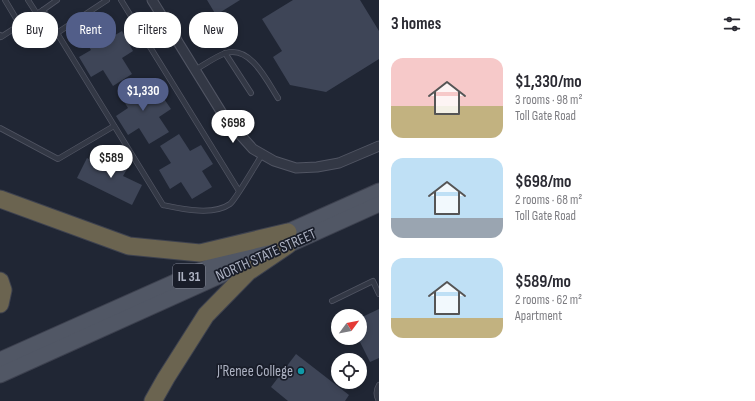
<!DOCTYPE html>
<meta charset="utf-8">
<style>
:root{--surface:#fff;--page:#f7f7f7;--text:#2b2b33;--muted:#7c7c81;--accent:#525e89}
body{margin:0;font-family:"Sofia Sans Condensed",sans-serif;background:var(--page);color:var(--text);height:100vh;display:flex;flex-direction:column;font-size:15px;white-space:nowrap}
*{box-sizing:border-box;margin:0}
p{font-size:13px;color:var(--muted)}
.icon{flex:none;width:22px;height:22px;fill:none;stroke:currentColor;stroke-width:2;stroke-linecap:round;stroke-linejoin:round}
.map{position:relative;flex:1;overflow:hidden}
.panel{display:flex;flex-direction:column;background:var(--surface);width:376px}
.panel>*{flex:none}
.top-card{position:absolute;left:12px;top:12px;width:307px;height:36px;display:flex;gap:8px}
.needle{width:26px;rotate:58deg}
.controls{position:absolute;left:331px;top:309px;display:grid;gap:8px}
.controls a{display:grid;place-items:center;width:36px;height:36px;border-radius:50%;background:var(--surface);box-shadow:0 2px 6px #0003;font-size:20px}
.price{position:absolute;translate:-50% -34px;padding:0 9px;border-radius:14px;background:#fff;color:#222;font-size:13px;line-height:26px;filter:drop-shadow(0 1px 2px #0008)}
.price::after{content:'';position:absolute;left:50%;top:24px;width:12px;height:9px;margin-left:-6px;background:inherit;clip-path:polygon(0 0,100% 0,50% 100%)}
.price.selected{background:var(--accent);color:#fff}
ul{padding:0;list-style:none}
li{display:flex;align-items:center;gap:12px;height:100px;padding:0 12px}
li span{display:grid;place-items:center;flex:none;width:112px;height:80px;border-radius:12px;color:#555}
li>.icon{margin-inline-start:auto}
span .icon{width:48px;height:48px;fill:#fffc;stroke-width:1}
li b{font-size:17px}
h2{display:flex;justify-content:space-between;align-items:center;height:48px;padding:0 12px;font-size:17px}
.pill{padding:0 14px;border-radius:16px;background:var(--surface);box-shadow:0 2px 6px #0003;font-size:14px;line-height:36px}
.pill.selected{background:var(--accent);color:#fff}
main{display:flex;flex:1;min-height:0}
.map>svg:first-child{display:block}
.building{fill:#3e4557}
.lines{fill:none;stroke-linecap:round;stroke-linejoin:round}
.service-casing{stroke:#515563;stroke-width:6}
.minor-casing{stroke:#515563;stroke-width:11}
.primary-casing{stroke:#3d414f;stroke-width:17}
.motorway-casing{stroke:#3e424f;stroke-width:19}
.service{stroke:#333845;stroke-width:4.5}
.minor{stroke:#333845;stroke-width:9}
.primary{stroke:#515765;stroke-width:15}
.motorway{stroke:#6b6450;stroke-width:17}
.culture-dot{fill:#0f9aa8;stroke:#191d29;stroke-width:1.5}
.labels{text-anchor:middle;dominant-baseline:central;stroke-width:3.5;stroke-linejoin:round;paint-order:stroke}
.shield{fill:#191d29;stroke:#818594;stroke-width:1}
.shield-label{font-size:14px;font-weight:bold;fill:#adb2c2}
.street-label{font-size:15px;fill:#adb2c2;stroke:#191d29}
.poi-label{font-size:15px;fill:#adb2c2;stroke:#191d29;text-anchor:end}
</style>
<main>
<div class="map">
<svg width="379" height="401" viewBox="0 0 379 401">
<rect width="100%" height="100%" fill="#202634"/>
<!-- building -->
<g class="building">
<polygon points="207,0 240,0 216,15"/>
<polygon points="293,0 360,0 379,31 379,59 326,92 290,85 273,57 282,51 262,19"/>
<polygon points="100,22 110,38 122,31 133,51 122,58 132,74 113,86 103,70 91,77 79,57 91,50 81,34"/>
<polygon points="137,80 147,97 158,90 171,109 159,117 169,132 149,144 139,128 128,135 116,116 128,108 118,92"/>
<polygon points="179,134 190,151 201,145 213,164 202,171 212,187 192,199 181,182 170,189 159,170 171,163 160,146"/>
<polygon points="110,154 130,164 123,176 142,185 132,205 77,178 87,158 104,167"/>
<polygon points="379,309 379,358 370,362 358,338 360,338 360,318"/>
<polygon points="296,354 349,395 345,401 288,401 271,387"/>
</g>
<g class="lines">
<!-- service casing -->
<g class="service-casing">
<g id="service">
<polyline points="5,0 20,25"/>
<polyline points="28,0 37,14"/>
<path d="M107 0 57 33 163 205C182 209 213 216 230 204 236 199 256 164 262 155"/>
<polyline points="121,0 239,191"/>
<polyline points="43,10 57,0"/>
<polyline points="0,35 1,37 43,10 57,33"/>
<polyline points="225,53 251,93"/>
<path d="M195 70C204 65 216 56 226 53 251 46 267 81 278 98"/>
<polyline points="0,128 58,159 114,126"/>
<polyline points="332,301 373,281 379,294"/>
<path d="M379 385C376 390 376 396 379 401"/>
</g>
</g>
<!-- minor casing -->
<g class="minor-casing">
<polyline id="minor" points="152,0 225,118 253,149 274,161 296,168 317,167 339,163 379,146"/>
</g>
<!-- primary casing -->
<g class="primary-casing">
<g id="primary">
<polyline points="0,360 379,191"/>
<polyline points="0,375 379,204"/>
</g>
</g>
<!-- motorway casing -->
<g class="motorway-casing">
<g id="motorway">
<polyline points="0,199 129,246 200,253 288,232"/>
<polyline points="0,281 3,290 0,304"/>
<polyline points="153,401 166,378 206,315 248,272 288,245"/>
</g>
</g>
<!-- service -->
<use href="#service" class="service"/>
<!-- minor -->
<use href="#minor" class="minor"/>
<!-- primary -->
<use href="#primary" class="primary"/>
<!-- motorway -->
<use href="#motorway" class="motorway"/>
</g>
<!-- markers -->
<circle class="culture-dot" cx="301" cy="371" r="4"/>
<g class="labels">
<!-- shield labels -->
<rect class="shield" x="173" y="264" width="32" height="24" rx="3"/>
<g class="shield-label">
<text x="189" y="276">IL 31</text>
</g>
<!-- street labels -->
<g class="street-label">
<text transform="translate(266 255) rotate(-24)">NORTH STATE STREET</text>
</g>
<!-- poi labels -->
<g class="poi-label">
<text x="293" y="371">J'Renee College</text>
</g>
</g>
</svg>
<div class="controls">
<a><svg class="needle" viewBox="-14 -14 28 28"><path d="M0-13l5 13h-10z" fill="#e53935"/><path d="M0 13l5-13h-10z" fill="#7c7c81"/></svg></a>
<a><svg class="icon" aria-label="locate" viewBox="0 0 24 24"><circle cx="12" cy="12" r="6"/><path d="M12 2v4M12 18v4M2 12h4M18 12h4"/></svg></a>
</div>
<b class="price selected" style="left:143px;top:112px">$1,330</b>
<b class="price" style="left:233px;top:144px">$698</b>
<b class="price" style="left:111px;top:179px">$589</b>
<div class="top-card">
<a class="pill">Buy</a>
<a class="pill selected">Rent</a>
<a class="pill">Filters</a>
<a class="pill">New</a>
</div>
</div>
<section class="panel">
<h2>3 homes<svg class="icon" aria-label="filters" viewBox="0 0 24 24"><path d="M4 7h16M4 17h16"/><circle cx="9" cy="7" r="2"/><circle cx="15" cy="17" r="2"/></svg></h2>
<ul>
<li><span style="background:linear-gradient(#f6c9c9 60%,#c2b280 0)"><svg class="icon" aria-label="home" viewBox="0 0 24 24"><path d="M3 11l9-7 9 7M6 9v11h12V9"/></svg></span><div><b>$1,330/mo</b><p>3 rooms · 98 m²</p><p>Toll Gate Road</p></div></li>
<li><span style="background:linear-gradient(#bfe0f5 75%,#9aa5b1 0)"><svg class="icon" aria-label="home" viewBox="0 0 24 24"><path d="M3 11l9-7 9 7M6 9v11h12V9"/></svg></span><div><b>$698/mo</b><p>2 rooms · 68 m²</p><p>Toll Gate Road</p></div></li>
<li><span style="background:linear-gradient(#bfe0f5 75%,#c2b280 0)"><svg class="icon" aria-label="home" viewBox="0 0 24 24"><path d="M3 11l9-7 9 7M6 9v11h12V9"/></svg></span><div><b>$589/mo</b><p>2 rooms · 62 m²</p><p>Apartment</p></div></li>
</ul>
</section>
</main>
